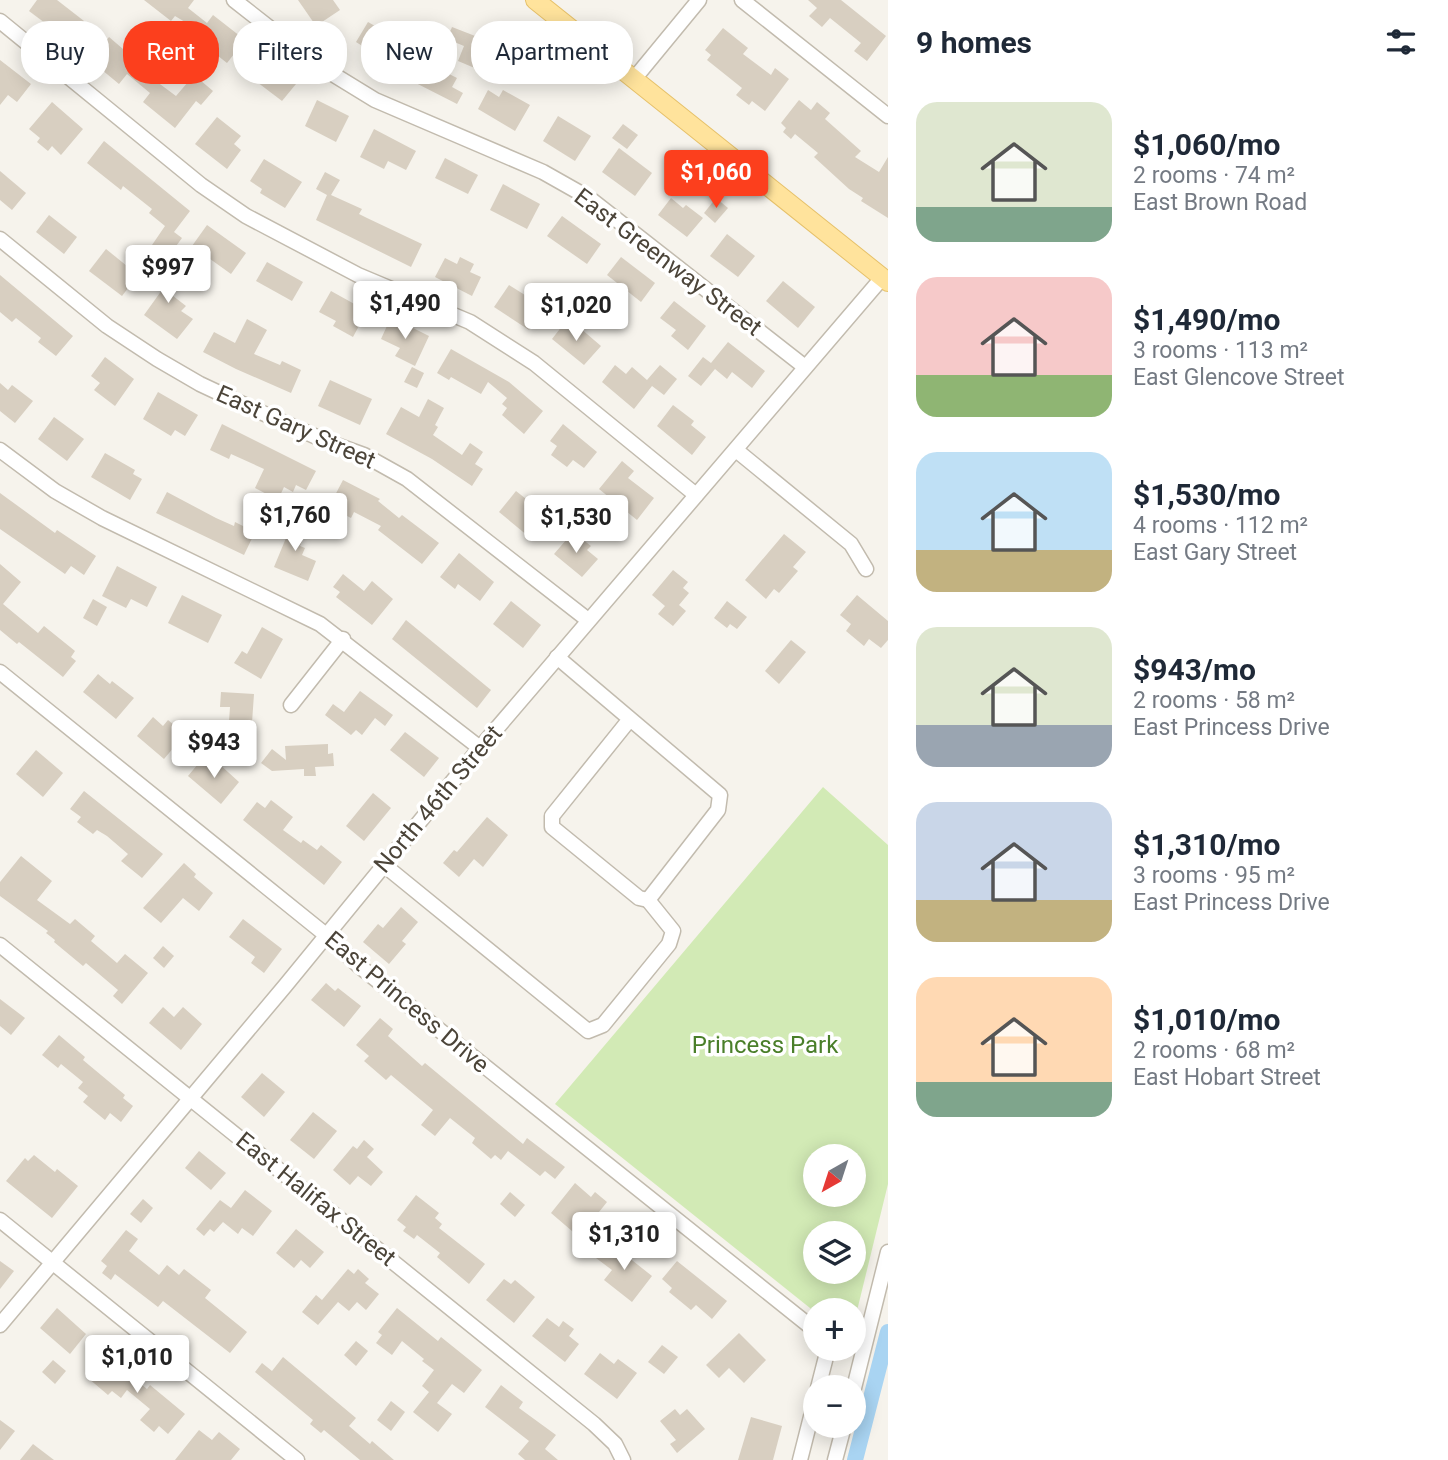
<!DOCTYPE html>
<meta charset="utf-8">
<style>
:root{--surface:#fff;--page:#f2f2f3;--text:#1f2937;--muted:#747a83;--accent:#fc3f1d}
body{margin:0;font-family:Roboto,sans-serif;background:var(--page);color:var(--text);height:100vh;display:flex;flex-direction:column;font-size:26px;white-space:nowrap}
*{box-sizing:border-box;margin:0}
p{font-size:23px;color:var(--muted)}
.icon{flex:none;width:38px;height:38px;fill:none;stroke:currentColor;stroke-width:2;stroke-linecap:round;stroke-linejoin:round}
.map{position:relative;flex:1;overflow:hidden}
.side{display:flex;flex-direction:column;background:var(--surface);width:560px}
.side>*{flex:none}
.top-card{position:absolute;left:21px;top:21px;width:665px;height:63px;display:flex;gap:14px}
.needle{width:46px;rotate:219deg}
.fabs{position:absolute;left:803px;top:1144px;display:grid;gap:14px}
.fabs a{display:grid;place-items:center;width:63px;height:63px;border-radius:50%;background:var(--surface);box-shadow:0 4px 18px #0003;font-size:35px}
.price{position:absolute;translate:-50% -60px;padding:0 16px;border-radius:7px;background:#fff;color:#222;font-size:23px;line-height:46px;filter:drop-shadow(0 2px 4px #0008)}
.price::after{content:'';position:absolute;left:50%;top:42px;width:21px;height:16px;margin-left:-10px;background:inherit;clip-path:polygon(0 0,100% 0,50% 100%)}
.price.active{background:var(--accent);color:#fff}
ul{padding:0;list-style:none}
li{display:flex;align-items:center;gap:21px;height:175px;padding:0 28px}
li span{display:grid;place-items:center;flex:none;width:196px;height:140px;border-radius:21px;color:#555}
li>.icon{margin-inline-start:auto}
span .icon{width:84px;height:84px;fill:#fffc;stroke-width:1}
li b{font-size:30px}
h2{display:flex;justify-content:space-between;align-items:center;height:84px;padding:0 28px;font-size:30px}
.chip{padding:0 24px;border-radius:28px;background:var(--surface);box-shadow:0 4px 18px #0003;font-size:24px;line-height:63px}
.chip.active{background:var(--accent);color:#fff}
main{display:flex;flex:1;min-height:0}
.map>svg:first-child{display:block}
.green{fill:#d2eab5;fill-rule:evenodd}
.lines{fill:none;stroke-linecap:round;stroke-linejoin:round}
.canal{stroke:#a9d4f2;stroke-width:16}
.building{fill:#d8cfc1}
.minor-casing{stroke:#c2bbae;stroke-width:17}
.major-casing{stroke:#e6c16a;stroke-width:20}
.minor{stroke:#fff;stroke-width:14}
.major{stroke:#ffe39c;stroke-width:18}
.labels{text-anchor:middle;dominant-baseline:central;stroke-width:7;stroke-linejoin:round;paint-order:stroke}
.street-label{font-size:24px;fill:#4b4439;stroke:#fff}
.park-label{font-size:24px;fill:#4a7f2a;stroke:#fff}
</style>
<main>
<div class="map">
<svg width="888" height="1460" viewBox="0 0 888 1460">
<rect width="100%" height="100%" fill="#f6f3ec"/>
<!-- green -->
<path class="green" d="M823 787 888 845V1184L854 1323V1311L815 1312 555 1104ZM816 1157H854V1195H816ZM816 1234H854V1272H816Z"/>
<g class="lines">
<!-- canal -->
<polyline class="canal" points="855,1460 888,1332"/>
</g>
<!-- building -->
<g class="building">
<polygon points="37,0 57,0 84,21 69,41 29,11"/>
<polygon points="144,0 194,0 188,8 207,23 213,15 245,40 227,63 208,48 212,43 185,22 175,16 171,21"/>
<polygon points="298,0 333,0 340,10 316,26"/>
<polygon points="808,0 841,0 886,36 867,61 854,51 861,43 830,18 822,27 809,16 817,8"/>
<polygon points="368,22 408,45 404,51 457,78 452,87 463,93 457,104 406,78 408,75 356,42"/>
<polygon points="452,27 488,41 477,69 458,61 464,46 447,39"/>
<polygon points="723,28 748,48 743,54 771,75 775,68 789,79 765,111 752,101 749,105 736,95 742,88 707,60 711,55 705,50"/>
<polygon points="109,37 130,55 144,38 162,51 145,73 176,96 194,75 213,91 201,105 196,101 175,128 143,102 150,93 127,74 119,84 90,60"/>
<polygon points="263,58 296,84 282,101 249,76"/>
<polygon points="0,60 31,84 17,102 8,95 0,105"/>
<polygon points="488,90 499,97 503,90 530,105 515,131 478,109"/>
<polygon points="317,100 349,116 336,142 305,126"/>
<polygon points="799,100 811,110 817,102 830,113 825,119 861,151 855,157 879,172 888,157 888,218 861,201 863,198 849,189 814,157 818,153 795,134 791,139 783,132 786,128 781,123"/>
<polygon points="52,102 83,129 61,155 52,146 48,151 37,142 40,138 29,129"/>
<polygon points="558,116 591,136 575,161 543,141"/>
<polygon points="217,117 241,136 234,144 241,150 227,169 195,144"/>
<polygon points="623,124 638,135 627,149 612,138"/>
<polygon points="374,129 416,151 406,170 388,161 384,169 360,157"/>
<polygon points="104,141 190,211 174,232 182,238 168,257 152,245 165,226 149,213 152,209 123,186 121,190 87,163"/>
<polygon points="619,148 652,173 635,196 602,172"/>
<polygon points="445,158 478,175 468,194 435,178"/>
<polygon points="264,159 302,182 285,208 260,193 262,189 250,181"/>
<polygon points="0,171 26,193 12,210 0,200"/>
<polygon points="325,172 340,180 331,195 362,209 359,214 367,218 422,244 411,267 316,220 327,195 316,189"/>
<polygon points="503,184 540,204 527,229 490,210"/>
<polygon points="671,198 683,208 686,205 703,218 687,237 658,215"/>
<polygon points="716,198 728,208 715,223 704,213"/>
<polygon points="49,215 77,237 64,254 36,232"/>
<polygon points="562,216 601,244 587,264 547,236"/>
<polygon points="207,225 246,253 231,274 192,246"/>
<polygon points="727,234 755,256 738,277 710,256"/>
<polygon points="106,249 138,275 122,296 89,271"/>
<polygon points="460,257 474,264 470,272 481,277 472,296 435,277 445,258 457,264"/>
<polygon points="621,257 655,283 641,302 607,275"/>
<polygon points="267,262 303,282 292,301 256,281"/>
<polygon points="164,264 180,276 168,292 186,306 181,311 193,319 177,339 144,315 162,290 151,281"/>
<polygon points="0,275 73,336 56,356 38,342 41,338 16,318 12,322 0,312"/>
<polygon points="783,281 815,307 798,328 766,301"/>
<polygon points="509,285 544,307 529,330 494,307"/>
<polygon points="331,291 367,311 353,337 333,326 336,321 319,312"/>
<polygon points="674,301 706,326 688,350 671,336 676,330 660,318"/>
<polygon points="391,317 429,336 415,366 395,356 400,348 381,339"/>
<polygon points="247,319 267,330 254,354 280,365 282,361 301,370 291,393 236,369 203,352 214,332 235,343"/>
<polygon points="566,321 578,331 580,328 601,346 584,365 552,339"/>
<polygon points="728,342 765,371 752,388 732,372 727,379 715,369 701,386 688,376 703,357 711,363"/>
<polygon points="451,349 509,382 543,411 524,434 502,415 507,408 502,404 507,398 488,382 481,394 451,377 449,380 437,373"/>
<polygon points="105,357 134,379 115,406 94,390 100,383 91,376"/>
<polygon points="615,365 626,374 632,367 647,380 660,365 677,379 664,395 652,386 634,409 602,382"/>
<polygon points="412,367 424,373 417,388 404,382"/>
<polygon points="330,380 372,399 360,425 318,406"/>
<polygon points="0,383 8,390 12,385 33,401 15,423 0,411"/>
<polygon points="158,392 198,415 185,436 175,430 171,436 143,419"/>
<polygon points="428,399 444,408 435,425 438,427 433,435 462,455 470,443 483,452 475,464 483,469 472,486 432,459 386,434 401,407 419,417"/>
<polygon points="673,405 694,421 691,425 706,437 692,455 657,426"/>
<polygon points="54,417 84,439 67,461 38,439"/>
<polygon points="222,424 316,471 306,490 296,485 293,492 284,487 278,500 255,488 264,469 231,454 229,459 210,450"/>
<polygon points="563,424 597,452 584,468 573,460 567,467 551,455 557,446 550,441"/>
<polygon points="105,453 135,470 133,474 142,479 130,500 91,477"/>
<polygon points="622,461 634,471 628,478 654,498 637,520 599,489"/>
<polygon points="343,480 380,499 378,501 399,518 402,515 439,543 422,564 378,530 381,526 354,512 351,518 337,511 340,505 332,501"/>
<polygon points="516,491 545,514 528,536 499,512"/>
<polygon points="167,492 216,518 234,526 235,522 255,532 244,555 156,513"/>
<polygon points="0,493 55,533 57,530 96,556 84,575 71,566 65,574 0,529"/>
<polygon points="578,508 592,520 580,535 566,523"/>
<polygon points="288,521 307,529 300,546 305,548 302,555 316,561 308,581 274,567 286,538 282,536"/>
<polygon points="573,532 591,546 587,550 598,559 582,577 554,554"/>
<polygon points="784,534 806,552 793,567 798,571 779,593 774,589 766,599 745,580"/>
<polygon points="459,553 494,582 480,601 458,584 455,589 440,577"/>
<polygon points="0,564 21,582 3,604 38,633 44,626 75,651 71,657 76,661 63,677 19,642 17,644 0,630"/>
<polygon points="117,566 157,587 147,607 131,599 126,608 102,596"/>
<polygon points="673,570 688,582 683,588 689,593 679,605 686,611 673,626 658,614 665,606 652,595"/>
<polygon points="343,574 364,591 372,581 393,599 372,625 336,597 340,592 333,587"/>
<polygon points="182,595 222,615 208,643 168,623"/>
<polygon points="857,595 888,621 888,640 881,648 869,639 864,646 846,631 851,624 840,615"/>
<polygon points="93,599 107,607 97,626 83,618"/>
<polygon points="511,601 541,625 523,648 493,624"/>
<polygon points="727,601 747,617 737,629 730,624 727,628 714,618"/>
<polygon points="406,620 491,690 477,708 392,639"/>
<polygon points="262,627 283,639 261,679 234,663 242,651 247,654"/>
<polygon points="791,640 806,652 779,684 765,671"/>
<polygon points="98,674 110,684 112,681 134,698 116,719 83,692"/>
<polygon points="360,691 393,715 385,726 375,718 362,735 356,730 351,735 325,715 333,704 344,712"/>
<polygon points="221,692 254,694 251,737 228,736 230,707 220,707"/>
<polygon points="153,717 163,726 168,720 185,734 164,759 137,736"/>
<polygon points="405,732 439,758 424,777 390,750"/>
<polygon points="328,744 328,754 333,753 334,766 315,767 316,776 304,776 304,769 272,771 261,763 272,749 286,760 285,746"/>
<polygon points="36,750 63,773 43,797 16,774"/>
<polygon points="203,758 214,767 218,763 239,782 221,804 188,776"/>
<polygon points="84,791 163,854 142,878 121,861 128,854 107,836 97,830 93,834 77,822 81,817 70,809"/>
<polygon points="373,793 391,808 364,841 346,826"/>
<polygon points="271,800 293,817 283,830 301,843 303,840 317,850 321,845 342,862 324,885 243,820 257,802 265,808"/>
<polygon points="487,817 508,835 483,867 474,859 459,877 443,863 454,850 457,852"/>
<polygon points="21,856 52,881 37,900 70,924 75,919 95,936 91,941 117,963 125,954 148,973 122,1004 113,996 118,990 86,963 83,966 54,942 55,940 46,933 48,931 0,896 0,882"/>
<polygon points="184,863 196,874 194,877 213,893 199,911 183,898 161,923 143,908"/>
<polygon points="401,907 418,922 402,941 406,944 389,964 363,942 378,924 383,928"/>
<polygon points="243,919 282,949 264,973 251,963 255,957 229,937"/>
<polygon points="163,946 174,956 164,968 153,958"/>
<polygon points="326,983 335,991 338,988 361,1006 344,1027 311,1000"/>
<polygon points="0,999 25,1018 11,1035 0,1026"/>
<polygon points="163,1007 174,1017 183,1007 202,1024 181,1050 149,1023"/>
<polygon points="380,1018 393,1029 388,1036 422,1066 425,1063 523,1144 527,1138 565,1167 555,1179 545,1171 540,1176 508,1151 501,1160 495,1155 491,1159 472,1143 475,1138 450,1118 435,1136 421,1125 433,1110 391,1075 386,1080 364,1061 369,1056 356,1045"/>
<polygon points="59,1035 85,1057 83,1060 125,1095 123,1098 133,1106 121,1122 110,1113 105,1120 83,1102 88,1096 78,1088 83,1082 61,1064 58,1068 42,1055"/>
<polygon points="262,1073 285,1092 264,1117 241,1097"/>
<polygon points="313,1112 337,1131 314,1159 290,1140"/>
<polygon points="364,1140 374,1149 367,1157 383,1172 371,1186 358,1176 350,1185 333,1170 353,1146 357,1149"/>
<polygon points="199,1151 226,1173 211,1190 185,1168"/>
<polygon points="34,1155 55,1172 57,1169 78,1186 52,1218 6,1181 25,1158 28,1161"/>
<polygon points="575,1183 591,1197 595,1192 607,1202 579,1237 551,1213"/>
<polygon points="245,1190 272,1211 253,1236 242,1228 238,1234 223,1222 214,1232 210,1229 204,1236 196,1229 220,1200 231,1208"/>
<polygon points="510,1192 525,1205 515,1217 500,1204"/>
<polygon points="416,1195 439,1213 435,1218 442,1224 439,1228 485,1264 469,1284 437,1257 440,1253 417,1235 414,1239 403,1231 406,1227 397,1220"/>
<polygon points="143,1199 153,1208 141,1223 130,1214"/>
<polygon points="296,1229 324,1252 310,1268 301,1260 294,1268 276,1253"/>
<polygon points="126,1230 138,1239 129,1251 159,1275 167,1265 179,1275 184,1269 211,1290 205,1298 247,1332 230,1353 163,1301 158,1307 115,1274 111,1280 102,1273 107,1266 101,1261"/>
<polygon points="609,1242 652,1276 632,1302 604,1280 612,1270 596,1258"/>
<polygon points="0,1261 14,1271 0,1289"/>
<polygon points="677,1261 727,1301 712,1319 696,1305 691,1310 669,1292 672,1288 662,1279"/>
<polygon points="348,1269 354,1274 358,1269 369,1279 365,1283 379,1294 366,1310 357,1302 349,1311 338,1302 318,1325 302,1312 316,1295 322,1300"/>
<polygon points="504,1279 511,1284 515,1280 535,1297 514,1323 486,1300"/>
<polygon points="57,1308 86,1334 70,1354 40,1328"/>
<polygon points="397,1308 438,1341 441,1337 482,1370 464,1393 452,1384 437,1403 452,1414 438,1432 413,1412 429,1392 422,1386 434,1370 422,1361 424,1359 402,1341 392,1355 376,1343 382,1335 378,1332"/>
<polygon points="547,1318 559,1327 563,1321 574,1329 569,1336 579,1344 565,1362 532,1336"/>
<polygon points="739,1333 766,1360 744,1383 729,1368 719,1378 706,1365"/>
<polygon points="356,1341 368,1351 356,1366 344,1355"/>
<polygon points="662,1345 678,1357 664,1374 648,1362"/>
<polygon points="600,1353 614,1364 618,1359 637,1373 617,1399 584,1374"/>
<polygon points="107,1356 147,1389 150,1385 185,1414 168,1434 159,1426 154,1432 140,1420 150,1409 127,1390 121,1398 112,1391 108,1395 88,1378"/>
<polygon points="283,1357 356,1418 349,1426 370,1444 372,1441 394,1460 360,1460 324,1430 321,1433 310,1424 313,1420 255,1372 262,1363 272,1371"/>
<polygon points="53,1360 66,1371 55,1384 42,1372"/>
<polygon points="501,1385 523,1402 519,1408 556,1435 545,1449 558,1460 525,1460 518,1454 529,1441 485,1407"/>
<polygon points="391,1401 405,1412 391,1431 377,1420"/>
<polygon points="675,1409 680,1415 687,1409 705,1429 677,1453 670,1444 676,1440 660,1421"/>
<polygon points="751,1417 782,1426 773,1460 738,1460"/>
<polygon points="0,1420 15,1431 0,1450"/>
<polygon points="199,1430 212,1440 219,1432 240,1449 231,1460 175,1460"/>
<polygon points="33,1444 54,1460 20,1460"/>
</g>
<g class="lines">
<!-- minor casing -->
<g class="minor-casing">
<g id="minor">
<polyline points="234,0 313,62 375,100 543,172 589,198 805,367"/>
<polyline points="742,0 888,116"/>
<polyline points="0,21 201,185 246,216 358,275 470,322 534,363 696,495"/>
<polyline points="634,79 699,0"/>
<polyline points="0,239 107,326 157,359 200,384 249,407 328,442 364,455 407,479 588,620"/>
<polyline points="0,450 55,491 102,518 320,624 480,748"/>
<polyline points="736,450 851,544 866,569"/>
<polyline points="557,657 720,795 718,810 648,900 639,898 552,827 552,816 630,719"/>
<polyline points="0,672 326,935 358,965 816,1331"/>
<polyline points="291,705 343,639"/>
<polyline points="384,865 588,1031 603,1025 669,944 673,931 648,900"/>
<polyline points="0,945 594,1424 615,1444 623,1460"/>
<polyline points="0,1220 297,1460"/>
<polyline points="0,1325 285,986 480,748 882,278"/>
<polyline points="818,1388 828,1349"/>
<polyline points="854,1388 888,1252"/>
<polyline points="800,1460 816,1397"/>
<polyline points="835,1460 844,1426"/>
</g>
</g>
<!-- major casing -->
<g class="major-casing">
<polyline id="major" points="535,0 888,282"/>
</g>
<!-- minor -->
<use href="#minor" class="minor"/>
<!-- major -->
<use href="#major" class="major"/>
</g>
<g class="labels">
<!-- street labels -->
<g class="street-label">
<text transform="translate(668 262) rotate(37)">East Greenway Street</text>
<text transform="translate(296 427) rotate(24)">East Gary Street</text>
<text transform="translate(438 799) rotate(-50)">North 46th Street</text>
<text transform="translate(407 1002) rotate(40)">East Princess Drive</text>
<text transform="translate(316 1199) rotate(39)">East Halifax Street</text>
</g>
<!-- park labels -->
<g class="park-label">
<text x="765" y="1045">Princess Park</text>
</g>
</g>
</svg>
<div class="fabs">
<a><svg class="needle" viewBox="-14 -14 28 28"><path d="M0-13l5 13h-10z" fill="#e53935"/><path d="M0 13l5-13h-10z" fill="#747a83"/></svg></a>
<a><svg class="icon" aria-label="layers" viewBox="0 0 24 24"><path d="M12 4l9 5-9 5-9-5zM3 14l9 5 9-5"/></svg></a>
<a>+</a>
<a>−</a>
</div>
<b class="price active" style="left:716px;top:210px">$1,060</b>
<b class="price" style="left:168px;top:305px">$997</b>
<b class="price" style="left:405px;top:341px">$1,490</b>
<b class="price" style="left:576px;top:343px">$1,020</b>
<b class="price" style="left:295px;top:553px">$1,760</b>
<b class="price" style="left:576px;top:555px">$1,530</b>
<b class="price" style="left:214px;top:780px">$943</b>
<b class="price" style="left:624px;top:1272px">$1,310</b>
<b class="price" style="left:137px;top:1395px">$1,010</b>
<div class="top-card">
<a class="chip">Buy</a>
<a class="chip active">Rent</a>
<a class="chip">Filters</a>
<a class="chip">New</a>
<a class="chip">Apartment</a>
</div>
</div>
<section class="side">
<h2>9 homes<svg class="icon" aria-label="filters" viewBox="0 0 24 24"><path d="M4 7h16M4 17h16"/><circle cx="9" cy="7" r="2"/><circle cx="15" cy="17" r="2"/></svg></h2>
<ul>
<li><span style="background:linear-gradient(#dfe7d0 75%,#7fa58c 0)"><svg class="icon" aria-label="home" viewBox="0 0 24 24"><path d="M3 11l9-7 9 7M6 9v11h12V9"/></svg></span><div><b>$1,060/mo</b><p>2 rooms · 74 m²</p><p>East Brown Road</p></div></li>
<li><span style="background:linear-gradient(#f6c9c9 70%,#8fb573 0)"><svg class="icon" aria-label="home" viewBox="0 0 24 24"><path d="M3 11l9-7 9 7M6 9v11h12V9"/></svg></span><div><b>$1,490/mo</b><p>3 rooms · 113 m²</p><p>East Glencove Street</p></div></li>
<li><span style="background:linear-gradient(#bfe0f5 70%,#c2b280 0)"><svg class="icon" aria-label="home" viewBox="0 0 24 24"><path d="M3 11l9-7 9 7M6 9v11h12V9"/></svg></span><div><b>$1,530/mo</b><p>4 rooms · 112 m²</p><p>East Gary Street</p></div></li>
<li><span style="background:linear-gradient(#dfe7d0 70%,#9aa5b1 0)"><svg class="icon" aria-label="home" viewBox="0 0 24 24"><path d="M3 11l9-7 9 7M6 9v11h12V9"/></svg></span><div><b>$943/mo</b><p>2 rooms · 58 m²</p><p>East Princess Drive</p></div></li>
<li><span style="background:linear-gradient(#c9d6e8 70%,#c2b280 0)"><svg class="icon" aria-label="home" viewBox="0 0 24 24"><path d="M3 11l9-7 9 7M6 9v11h12V9"/></svg></span><div><b>$1,310/mo</b><p>3 rooms · 95 m²</p><p>East Princess Drive</p></div></li>
<li><span style="background:linear-gradient(#ffd9b3 75%,#7fa58c 0)"><svg class="icon" aria-label="home" viewBox="0 0 24 24"><path d="M3 11l9-7 9 7M6 9v11h12V9"/></svg></span><div><b>$1,010/mo</b><p>2 rooms · 68 m²</p><p>East Hobart Street</p></div></li>
</ul>
</section>
</main>
